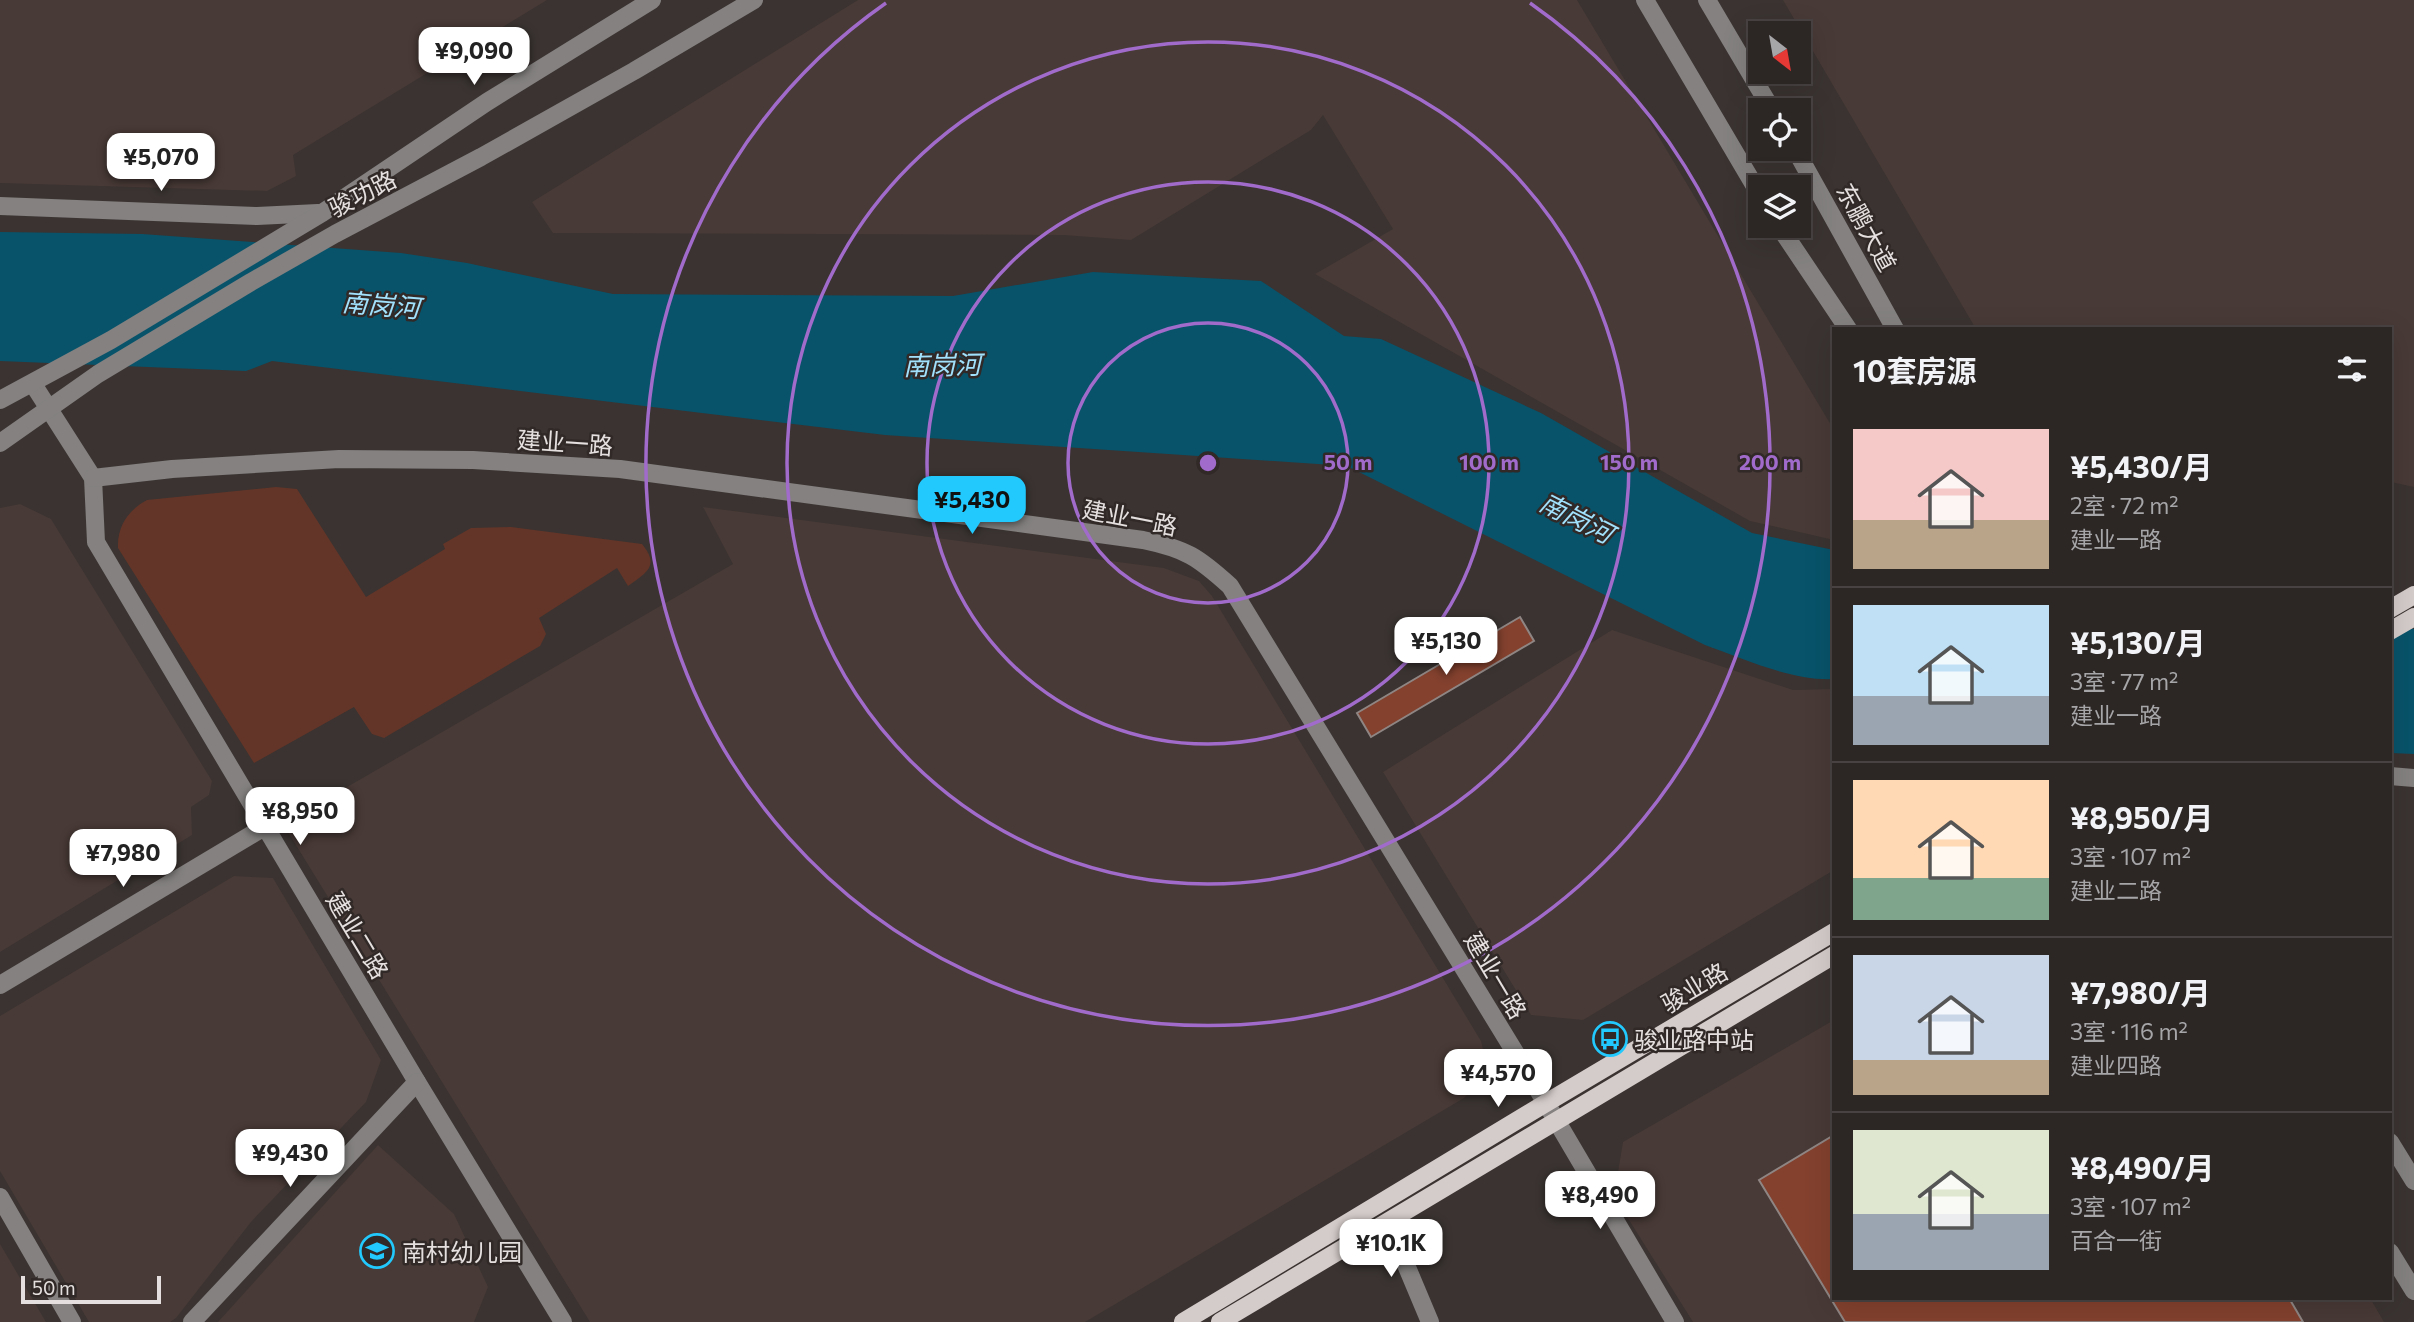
<!DOCTYPE html>
<html lang="zh">
<meta charset="utf-8">
<style>
:root{--surface:#2c2625;--page:#383232;--text:#f1f3f6;--muted:#a6a5a7;--line:#484342;--accent:#22c9fd}
body{margin:0;font-family:Commissioner,"Noto Sans SC",sans-serif;background:var(--page);color:var(--text);height:100vh;display:flex;flex-direction:column;font-size:26px;white-space:nowrap}
*{box-sizing:border-box;margin:0}
p{font-size:23px;color:var(--muted)}
.icon{flex:none;width:38px;height:38px;fill:none;stroke:currentColor;stroke-width:2;stroke-linecap:round;stroke-linejoin:round}
.map{position:relative;flex:1;overflow:hidden}
.sheet{position:absolute;left:1832px;top:327px;width:560px;height:973px;display:flex;flex-direction:column;background:var(--surface);border-radius:0px;box-shadow:0 7px 28px #0002,0 0 0 2px var(--line)}
.sheet>*{flex:none}
.needle{width:46px;rotate:149deg}
.buttons{position:absolute;left:1748px;top:21px;display:grid;gap:14px}
.buttons a{display:grid;place-items:center;width:63px;height:63px;border-radius:0px;background:var(--surface);box-shadow:0 7px 28px #0002,0 0 0 2px var(--line);font-size:35px}
.scale{position:absolute;left:21px;bottom:18px;width:140px;box-sizing:border-box;padding-left:7px;border:4px solid #e5e0df;border-top:0;font-size:19px;line-height:24px;white-space:nowrap;color:#e5e0df;-webkit-text-stroke:5px #302927;paint-order:stroke}
.price{position:absolute;translate:-50% -60px;padding:0 16px;border-radius:14px;background:#fff;color:#222;font-size:23px;line-height:46px;filter:drop-shadow(0 2px 4px #0008)}
.price::after{content:'';position:absolute;left:50%;top:42px;width:21px;height:16px;margin-left:-10px;background:inherit;clip-path:polygon(0 0,100% 0,50% 100%)}
.price.active{background:var(--accent);color:#111}
ul{padding:0;list-style:none}
li{display:flex;align-items:center;gap:21px;height:175px;padding:0 21px}
li+li{border-top:2px solid var(--line)}
li span{display:grid;place-items:center;flex:none;width:196px;height:140px;border-radius:0px;color:#555}
li>.icon{margin-inline-start:auto}
span .icon{width:84px;height:84px;fill:#fffc;stroke-width:1}
li b{font-size:30px}
h2{display:flex;justify-content:space-between;align-items:center;height:84px;padding:0 21px;font-size:30px}
.map>svg:first-child{display:block}
.built{fill:#483a36}
.green{fill:#633528}
.water{fill:#08536a}
.building{fill:#83412e;stroke:#8f8684;stroke-width:2}
.lines{fill:none;stroke-linecap:round;stroke-linejoin:round}
.minor{stroke:#848180;stroke-width:18}
.major{stroke:#d4ccca;stroke-width:18}
.ring{fill:none;stroke:#a06bca;stroke-width:3.5}
.labels{text-anchor:middle;dominant-baseline:central;stroke-width:5;stroke-linejoin:round;paint-order:stroke}
.street-label{font-size:24px;fill:#e5e0df;stroke:#302927}
.poi-label{font-size:24px;fill:#e5e0df;stroke:#302927;text-anchor:start}
.water-label{font-size:26px;font-style:italic;fill:#a1e1fc;stroke:#302927}
.centre{fill:#a06bca;stroke:#302927;stroke-width:3.5}
.ring-label{font-size:21px;text-anchor:middle;font-weight:bold;fill:#a06bca;stroke:#302927;stroke-width:5;stroke-linejoin:round;paint-order:stroke}
</style>
<div class="map">
<svg width="2414" height="1322" viewBox="0 0 2414 1322">
<rect width="100%" height="100%" fill="#3a3331"/>
<!-- built -->
<g class="built">
<polygon points="0,0 547,0 293,155 296,176 267,191 0,183"/>
<polygon points="858,0 1577,0 1834,430 1834,540 1750,521 1315,274 1393,229 1323,115 1311,130 1131,240 1063,235 553,233 532,202"/>
<polygon points="1783,0 2414,0 2414,487 2391,482 2390,329 1976,329"/>
<polygon points="20,504 51,519 212,781 209,795 191,807 192,835 0,952 0,508"/>
<polygon points="703,507 1164,568 1199,581 1212,596 1481,1041 1487,1065 1482,1078 1464,1098 1085,1322 590,1322 283,824 733,564"/>
<polygon points="1612,630 1793,690 1834,689 1834,870 1583,1020 1531,1015 1383,772"/>
<polygon points="234,876 273,878 381,1060 366,1102 251,1222 176,1318 170,1322 89,1322 0,1171 0,1016"/>
<polygon points="1834,1020 1834,1298 2370,1298 2384,1322 1693,1322 1614,1196 1623,1142"/>
<polygon points="378,1145 454,1214 488,1287 474,1322 218,1322"/>
<polygon points="0,1244 46,1322 0,1322"/>
</g>
<!-- green -->
<path class="green" d="M276 487 297 489 366 597 445 549 443 544 471 528 511 527 642 544C660 566 647 572 628 586L617 568 539 618 546 634 540 646 384 738 372 734 354 707 254 763 118 548C117 527 128 510 147 500Z"/>
<!-- water -->
<g class="water">
<path d="M0 232 142 234 401 253 467 263 613 294 953 296 1093 272 1261 281 1344 336 1381 339 1541 413 1752 533 1834 550V679C1792 681 1744 659 1705 645L1347 466 885 435 272 361 246 371 0 361Z"/>
<polygon points="2390,624 2414,629 2414,754 2391,753"/>
</g>
<!-- building -->
<g class="building">
<polygon points="1520,617 1534,641 1371,737 1357,713"/>
<polygon points="1834,1135 1834,1298 2289,1298 2303,1322 1845,1322 1759,1180"/>
</g>
<g class="lines">
<!-- minor -->
<g class="minor">
<polyline points="1645,0 1760,195"/>
<polyline points="1707,0 1772,110"/>
<polyline points="1795,149 1895,329"/>
<polyline points="0,206 257,216 318,213"/>
<polyline points="1779,226 1848,329"/>
<polyline points="33,384 93,478 96,542 417,1082 563,1322"/>
<polyline points="0,400 111,340 322,213 487,102 652,0"/>
<polyline points="0,443 98,374 251,282 335,234 481,157 634,71 754,0"/>
<path d="M93 478 172 469 339 459 473 460 620 469 1143 540C1186 549 1198 557 1230 586L1546 1103 1675 1322"/>
<polyline points="2390,776 2414,778"/>
<polyline points="0,985 266,826"/>
<polyline points="2390,1142 2414,1181"/>
<polyline points="0,1197 72,1322"/>
<polyline points="1388,1222 1430,1322"/>
<polyline points="2390,1252 2414,1291"/>
<polyline points="192,1322 417,1082"/>
</g>
<!-- major -->
<g class="major">
<polyline points="2390,609 2414,595"/>
<polyline points="2390,631 2414,617"/>
<polyline points="1183,1322 1546,1103 1834,932"/>
<polyline points="1220,1322 1834,955"/>
</g>
</g>
<!-- distance rings -->
<g class="ring">
<circle cx="1208" cy="463" r="140"/>
<circle cx="1208" cy="463" r="281"/>
<circle cx="1208" cy="463" r="421"/>
<path d="M1530 3A562 562 0 1 1 886 3"/>
</g>
<!-- icons -->
<defs>
<g id="bus-ring" transform="scale(1.75)"><circle r="9.5" fill="#302927" stroke="#22c9fd" stroke-width="1.5"/><path d="M-5-6H5V4H4V6H2V4H-2V6H-4V4H-5ZM-3.5-4V0h7V-4ZM-3.5 1.2v1.5H-2V1.2ZM2 1.2v1.5H3.5V1.2Z" fill="#22c9fd"/></g>
<g id="school-ring" transform="scale(1.75)"><circle r="9.5" fill="#302927" stroke="#22c9fd" stroke-width="1.5"/><path d="M0-5L7-2L0 1L-7-2ZM-4 1L0 2.5L4 1V4Q0 6-4 4Z" fill="#22c9fd"/></g>
</defs>
<g fill-rule="evenodd">
<use href="#bus-ring" x="1610" y="1039"/>
<use href="#school-ring" x="377" y="1251"/>
</g>
<g class="labels">
<!-- street labels -->
<g class="street-label">
<text transform="translate(362 193) rotate(-27)">骏功路</text>
<text transform="translate(1867 227) rotate(61)">东鹏大道</text>
<text transform="translate(565 442) rotate(4)">建业一路</text>
<text transform="translate(1130 517) rotate(11)">建业一路</text>
<text transform="translate(358 935) rotate(59)">建业二路</text>
<text transform="translate(1496 975) rotate(59)">建业一路</text>
<text transform="translate(1694 987) rotate(-31)">骏业路</text>
</g>
<!-- poi labels -->
<g class="poi-label">
<text x="1634" y="1039">骏业路中站</text>
<text x="402" y="1251">南村幼儿园</text>
</g>
<!-- water labels -->
<g class="water-label">
<text transform="translate(381 304) rotate(5)">南岗河</text>
<text transform="translate(942 364) rotate(-1)">南岗河</text>
<text transform="translate(1577 517) rotate(27)">南岗河</text>
</g>
</g>
<circle cx="1208" cy="463" r="10" class="centre"/>
<g class="ring-label">
<text x="1348" y="470">50 m</text>
<text x="1489" y="470">100 m</text>
<text x="1629" y="470">150 m</text>
<text x="1770" y="470">200 m</text>
</g>
</svg>
<div class="buttons">
<a><svg class="needle" viewBox="-14 -14 28 28"><path d="M0-13l5 13h-10z" fill="#e53935"/><path d="M0 13l5-13h-10z" fill="#a6a5a7"/></svg></a>
<a><svg class="icon" aria-label="locate" viewBox="0 0 24 24"><circle cx="12" cy="12" r="6"/><path d="M12 2v4M12 18v4M2 12h4M18 12h4"/></svg></a>
<a><svg class="icon" aria-label="layers" viewBox="0 0 24 24"><path d="M12 4l9 5-9 5-9-5zM3 14l9 5 9-5"/></svg></a>
</div>
<div class="scale">50 m</div>
<b class="price" style="left:474px;top:87px">¥9,090</b>
<b class="price" style="left:161px;top:193px">¥5,070</b>
<b class="price active" style="left:972px;top:536px">¥5,430</b>
<b class="price" style="left:1446px;top:677px">¥5,130</b>
<b class="price" style="left:300px;top:847px">¥8,950</b>
<b class="price" style="left:123px;top:889px">¥7,980</b>
<b class="price" style="left:1498px;top:1109px">¥4,570</b>
<b class="price" style="left:290px;top:1189px">¥9,430</b>
<b class="price" style="left:1600px;top:1231px">¥8,490</b>
<b class="price" style="left:1391px;top:1279px">¥10.1K</b>
<section class="sheet">
<h2>10套房源<svg class="icon" aria-label="filters" viewBox="0 0 24 24"><path d="M4 7h16M4 17h16"/><circle cx="9" cy="7" r="2"/><circle cx="15" cy="17" r="2"/></svg></h2>
<ul>
<li><span style="background:linear-gradient(#f6c9c9 65%,#b9a48a 0)"><svg class="icon" aria-label="home" viewBox="0 0 24 24"><path d="M3 11l9-7 9 7M6 9v11h12V9"/></svg></span><div><b>¥5,430/月</b><p>2室 · 72 m²</p><p>建业一路</p></div></li>
<li><span style="background:linear-gradient(#bfe0f5 65%,#9aa5b1 0)"><svg class="icon" aria-label="home" viewBox="0 0 24 24"><path d="M3 11l9-7 9 7M6 9v11h12V9"/></svg></span><div><b>¥5,130/月</b><p>3室 · 77 m²</p><p>建业一路</p></div></li>
<li><span style="background:linear-gradient(#ffd9b3 70%,#7fa58c 0)"><svg class="icon" aria-label="home" viewBox="0 0 24 24"><path d="M3 11l9-7 9 7M6 9v11h12V9"/></svg></span><div><b>¥8,950/月</b><p>3室 · 107 m²</p><p>建业二路</p></div></li>
<li><span style="background:linear-gradient(#c9d6e8 75%,#b9a48a 0)"><svg class="icon" aria-label="home" viewBox="0 0 24 24"><path d="M3 11l9-7 9 7M6 9v11h12V9"/></svg></span><div><b>¥7,980/月</b><p>3室 · 116 m²</p><p>建业四路</p></div></li>
<li><span style="background:linear-gradient(#dfe7d0 60%,#9aa5b1 0)"><svg class="icon" aria-label="home" viewBox="0 0 24 24"><path d="M3 11l9-7 9 7M6 9v11h12V9"/></svg></span><div><b>¥8,490/月</b><p>3室 · 107 m²</p><p>百合一街</p></div></li>
</ul>
</section>
</div>
